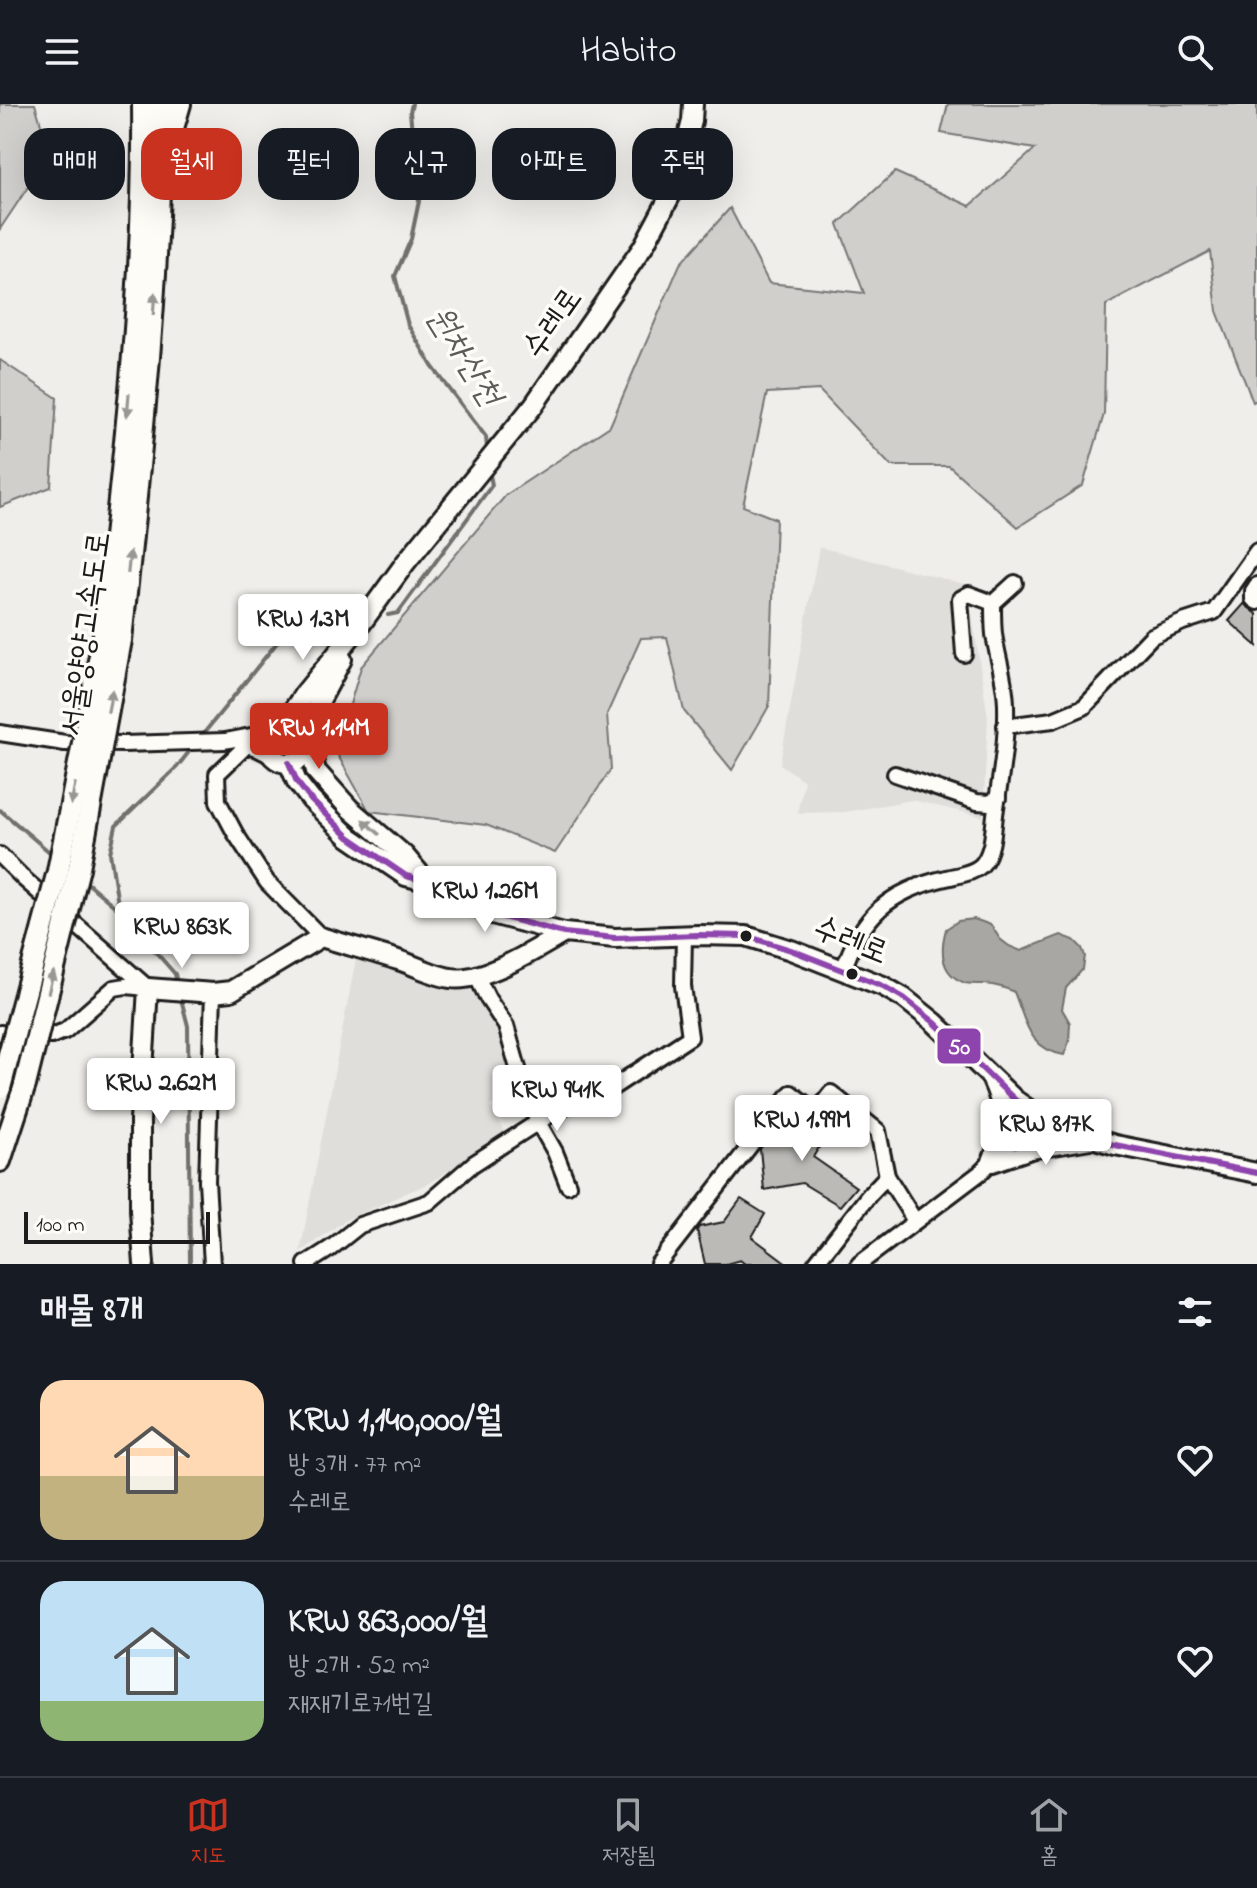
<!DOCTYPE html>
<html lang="ko">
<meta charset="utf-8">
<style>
:root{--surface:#171b24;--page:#242831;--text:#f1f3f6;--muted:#9ea1a6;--line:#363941;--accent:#c8321e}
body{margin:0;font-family:"Indie Flower","Poor Story",sans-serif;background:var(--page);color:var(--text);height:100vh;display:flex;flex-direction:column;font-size:30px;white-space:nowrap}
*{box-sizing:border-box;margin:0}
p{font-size:26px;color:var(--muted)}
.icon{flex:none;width:44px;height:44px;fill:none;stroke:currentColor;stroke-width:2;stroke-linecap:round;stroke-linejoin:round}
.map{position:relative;height:1160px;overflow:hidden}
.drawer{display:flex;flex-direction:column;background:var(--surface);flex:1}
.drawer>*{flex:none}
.top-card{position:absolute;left:24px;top:24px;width:800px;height:72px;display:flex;gap:16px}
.scale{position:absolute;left:24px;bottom:20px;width:186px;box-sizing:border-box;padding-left:8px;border:4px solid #1c1c1c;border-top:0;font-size:22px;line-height:28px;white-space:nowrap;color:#1c1c1c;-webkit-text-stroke:6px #fdfcf7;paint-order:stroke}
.price{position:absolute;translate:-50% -68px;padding:0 18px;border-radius:8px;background:#fff;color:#222;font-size:26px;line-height:52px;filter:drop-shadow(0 2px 4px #0008)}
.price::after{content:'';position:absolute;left:50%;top:48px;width:24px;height:18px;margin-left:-12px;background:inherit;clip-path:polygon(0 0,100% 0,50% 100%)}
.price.on{background:var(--accent);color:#fff}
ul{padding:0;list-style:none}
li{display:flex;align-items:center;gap:24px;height:200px;padding:0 40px}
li+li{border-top:2px solid var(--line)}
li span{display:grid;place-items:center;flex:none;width:224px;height:160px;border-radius:24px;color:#555}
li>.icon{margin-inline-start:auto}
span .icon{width:96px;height:96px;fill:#fffc;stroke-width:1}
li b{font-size:34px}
h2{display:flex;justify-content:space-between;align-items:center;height:96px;padding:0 40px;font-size:34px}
.pill{padding:0 28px;border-radius:24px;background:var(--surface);box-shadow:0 8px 32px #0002;font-size:28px;line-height:72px}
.pill.on{background:var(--accent);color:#fff}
header{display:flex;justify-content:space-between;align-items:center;height:104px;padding:0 40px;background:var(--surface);font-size:36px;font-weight:600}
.tabs{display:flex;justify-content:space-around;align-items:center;height:112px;border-top:2px solid var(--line);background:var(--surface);font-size:22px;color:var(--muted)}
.tabs a{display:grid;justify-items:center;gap:4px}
.tabs .on{color:var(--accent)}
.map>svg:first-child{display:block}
.built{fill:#e0deda}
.green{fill:#d0cfcc;stroke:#767674;stroke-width:2}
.water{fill:#a8a7a3;stroke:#706f6d;stroke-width:2}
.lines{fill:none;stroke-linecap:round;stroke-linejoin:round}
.stream{stroke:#706f6d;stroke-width:4}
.building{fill:#bbbab6;stroke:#1c1c1c;stroke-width:2}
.minor-casing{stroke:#1c1c1c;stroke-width:20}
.major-casing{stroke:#1c1c1c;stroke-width:24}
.highway-casing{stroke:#1c1c1c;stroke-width:26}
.minor{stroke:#fdfcf7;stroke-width:14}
.major{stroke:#fdfcf7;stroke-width:18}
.highway{stroke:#fdfcf7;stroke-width:20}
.highway-bridge-casing{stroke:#1c1c1c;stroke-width:26;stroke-linecap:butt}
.highway-bridge{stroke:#fdfcf7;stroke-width:20}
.bus-1-casing{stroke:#fdfcf7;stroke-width:12}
.bus-1{stroke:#8e44ad;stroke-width:6}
.oneway{fill:#989794}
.bus-dot{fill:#1c1c1c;stroke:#fdfcf7;stroke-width:3}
.labels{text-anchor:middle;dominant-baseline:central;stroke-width:7;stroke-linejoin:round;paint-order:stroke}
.street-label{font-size:32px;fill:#1c1c1c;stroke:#fdfcf7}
.water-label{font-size:34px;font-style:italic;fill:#5b5b59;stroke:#fdfcf7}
.line-badge{stroke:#fdfcf7;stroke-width:3}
.badge-label{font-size:22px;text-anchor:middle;font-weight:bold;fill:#fff}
</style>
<header><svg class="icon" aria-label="menu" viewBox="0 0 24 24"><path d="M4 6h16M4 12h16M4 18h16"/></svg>Habito<svg class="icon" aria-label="search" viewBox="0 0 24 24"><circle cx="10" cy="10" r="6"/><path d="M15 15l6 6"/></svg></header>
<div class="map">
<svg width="1257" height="1160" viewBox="0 0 1257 1160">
<rect width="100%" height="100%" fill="#f0eeea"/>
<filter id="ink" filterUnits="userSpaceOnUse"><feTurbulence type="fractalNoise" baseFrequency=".0125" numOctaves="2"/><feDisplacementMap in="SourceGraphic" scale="16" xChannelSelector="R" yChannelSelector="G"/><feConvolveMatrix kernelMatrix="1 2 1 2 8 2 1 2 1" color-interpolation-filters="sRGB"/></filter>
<g filter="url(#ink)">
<!-- built -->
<g class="built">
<polygon points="819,443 988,486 971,504 988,613 983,713 912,696 845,708 797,709 804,677 780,660"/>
<polygon points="357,849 481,890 496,912 520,985 490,1002 506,1031 429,1079 346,1116 300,1148"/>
</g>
<!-- green -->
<g class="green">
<polygon points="0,0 35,0 50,50 0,125"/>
<polygon points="948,0 1257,0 1257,296 1253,298 1217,207 1210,147 1106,201 1104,310 1083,381 1018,423 949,362 891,362 819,286 767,289 743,402 776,415 769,602 732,666 684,607 667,533 641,534 607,610 611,665 555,749 486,721 369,707 336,648 361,563 506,391 610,322 680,160 730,104 769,179 864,189 838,120 895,68 970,102 1035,45 941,29"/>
<polygon points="0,256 57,294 51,383 0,403"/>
</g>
<!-- water -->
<path class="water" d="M974 815 991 821 1000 835 1009 842 1021 847 1061 831 1074 836 1082 844 1085 852 1083 865 1066 884 1062 905 1070 919 1069 938 1064 951C1028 945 1026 917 1014 888 1004 883 995 881 984 880 978 880 970 880 965 879 940 870 940 847 946 825L958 817Z"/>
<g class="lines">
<!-- stream -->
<g class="stream">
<polyline points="412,0 410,8 419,97 411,135 395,172 408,221 432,262 486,333 487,344"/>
<polyline points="388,511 398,509 492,381 490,371"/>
<polyline points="200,634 292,520 355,516"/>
<polyline points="0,706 53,751"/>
<polyline points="85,777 119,806 175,870 177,879"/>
<polyline points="119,806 110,749 116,722 177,663 192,644"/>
<polyline points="180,891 188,922 190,1160"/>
</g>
</g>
<!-- building -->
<g class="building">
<polygon points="1244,500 1257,510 1257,542 1229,517"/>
<polygon points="804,1012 814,1018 819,1017 830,1026 813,1053 856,1083 840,1102 802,1079 764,1086 760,1045 766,1037 789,1032"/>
<polygon points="741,1095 765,1110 752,1133 788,1160 745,1160 740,1156 726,1160 705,1160 697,1126 699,1123 724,1118"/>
</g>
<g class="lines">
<!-- minor casing -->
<g class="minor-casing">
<g id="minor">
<polyline points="1257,481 1253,487 1253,495 1257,498"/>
<polyline points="964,550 960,495 969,490 993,499"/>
<polyline points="1005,622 1053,616 1084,603 1152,532 1183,518 1214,508 1257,447"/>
<polyline points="0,629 65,639 123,640 225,637 256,631 272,624"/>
<polyline points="241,639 254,643 272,652"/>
<polyline points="247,641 217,670 218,697 235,729 267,778 321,833"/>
<polyline points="895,670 977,698 990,699 998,694"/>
<polyline points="0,751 24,775 148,884"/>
<path d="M843 867C861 812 889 787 946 774 958 771 977 769 984 758 993 745 993 727 995 711 1000 675 1007 638 1006 602 1006 578 997 553 994 530 993 520 993 509 993 499L1015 479"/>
<polyline points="476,871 488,895 506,922 521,975 538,1018 555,1048 568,1081"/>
<polyline points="0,929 51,932 65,927 114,884 126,882 147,884"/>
<path d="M989 974C1005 1008 1004 1023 990 1057"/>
<polyline points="993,1060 1031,1047 1096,1036"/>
<polyline points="212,1160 207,1077 213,889"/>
<polyline points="306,1160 331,1144 360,1121 429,1098 473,1060 538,1018 568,1000 601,991 690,933 683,882 684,831"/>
<polyline points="658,1160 791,989 816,1008 831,989 878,1027 887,1072 915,1117"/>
<polyline points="815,1160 869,1091 887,1072"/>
<polyline points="859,1160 980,1069 1038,1012"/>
</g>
</g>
<!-- major casing -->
<g class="major-casing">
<g id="major">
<circle cx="288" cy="638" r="21"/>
<polyline points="285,618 304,590 358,524 406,458 533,302 643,143 676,81 692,17 693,0"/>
<polyline points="307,631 317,602 342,555"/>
<polyline points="308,636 316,667 349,704 404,751 426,777"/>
<polyline points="289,659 297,678 311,696 349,733 406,772 426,777 492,810 564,829 615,834 698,831 746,832 791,846 883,882 904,894 934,918 1015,996 1038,1012 1062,1025 1115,1041 1257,1069"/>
<path d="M144 1160 140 1106V1016L148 884 213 889 231 887 321 833C347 841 373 848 398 856 414 861 435 872 451 874 483 879 537 845 564 829"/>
</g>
</g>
<!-- highway casing -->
<g class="highway-casing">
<g id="highway">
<polyline points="167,45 180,0"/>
<path d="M104 531C124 355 145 178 143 0"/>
<path d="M121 536C140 358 160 179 161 0"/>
<polyline points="0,1057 25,981"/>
</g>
</g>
<!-- minor -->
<use href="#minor" class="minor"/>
<!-- major -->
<use href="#major" class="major"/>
<!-- highway -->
<use href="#highway" class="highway"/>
<!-- highway-bridge casing -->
<g class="highway-bridge-casing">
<g id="highway-bridge">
<polyline points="25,981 79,764 121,536"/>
<polyline points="0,984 58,767 104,531"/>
</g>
</g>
<!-- highway-bridge -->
<use href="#highway-bridge" class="highway-bridge"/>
<!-- bus-1 casing -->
<g class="bus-1-casing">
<polyline id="bus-1" points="289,659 297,678 311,696 349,733 406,772 426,777 492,810 564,829 615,834 698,831 746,832 791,846 883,882 904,894 934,918 1015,996 1038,1012 1062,1025 1115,1041 1257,1069"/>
</g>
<!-- bus-1 -->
<use href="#bus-1" class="bus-1"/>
</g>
<!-- one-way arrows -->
<defs><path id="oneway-solid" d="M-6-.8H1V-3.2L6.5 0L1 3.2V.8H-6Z" transform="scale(2)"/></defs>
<g class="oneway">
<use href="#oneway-solid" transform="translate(154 200) rotate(-86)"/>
<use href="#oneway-solid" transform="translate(128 301) rotate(95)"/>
<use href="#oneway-solid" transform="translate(129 458) rotate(-84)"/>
<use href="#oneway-solid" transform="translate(110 597) rotate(-79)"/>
<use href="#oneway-solid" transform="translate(73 690) rotate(101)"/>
<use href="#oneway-solid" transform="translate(371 723) rotate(-139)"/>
<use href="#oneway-solid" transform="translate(51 878) rotate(-76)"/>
</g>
</g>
<!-- markers -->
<g class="bus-dot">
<circle cx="746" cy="832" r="7"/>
<circle cx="852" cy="870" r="7"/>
</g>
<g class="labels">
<!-- street labels -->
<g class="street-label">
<text transform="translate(554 220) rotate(-55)">수레로</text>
<text transform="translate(87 530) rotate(-82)">서울양양고속도로</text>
<text transform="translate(850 838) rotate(22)">수레로</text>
</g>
<!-- water labels -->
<g class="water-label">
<text transform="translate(463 253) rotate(58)">원차산천</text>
</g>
</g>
<rect class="line-badge" x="936" y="923" width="46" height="38" rx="8" fill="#8e44ad"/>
<g class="badge-label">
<text x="959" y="950">50</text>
</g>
</svg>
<div class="scale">100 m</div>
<b class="price" style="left:303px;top:558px">KRW 1.3M</b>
<b class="price on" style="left:319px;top:667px">KRW 1.14M</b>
<b class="price" style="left:485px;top:830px">KRW 1.26M</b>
<b class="price" style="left:182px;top:866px">KRW 863K</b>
<b class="price" style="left:161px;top:1022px">KRW 2.62M</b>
<b class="price" style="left:557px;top:1029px">KRW 941K</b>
<b class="price" style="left:802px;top:1059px">KRW 1.99M</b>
<b class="price" style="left:1046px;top:1063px">KRW 817K</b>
<div class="top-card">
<a class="pill">매매</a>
<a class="pill on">월세</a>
<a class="pill">필터</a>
<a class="pill">신규</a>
<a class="pill">아파트</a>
<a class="pill">주택</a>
</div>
</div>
<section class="drawer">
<h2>매물 8개<svg class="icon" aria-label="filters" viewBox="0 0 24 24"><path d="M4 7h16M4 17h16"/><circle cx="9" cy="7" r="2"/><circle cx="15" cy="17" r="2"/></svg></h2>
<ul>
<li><span style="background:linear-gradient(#ffd9b3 60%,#c2b280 0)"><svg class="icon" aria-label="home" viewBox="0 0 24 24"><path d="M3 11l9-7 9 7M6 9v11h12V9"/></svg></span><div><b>KRW 1,140,000/월</b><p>방 3개 · 77 m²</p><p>수레로</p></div><svg class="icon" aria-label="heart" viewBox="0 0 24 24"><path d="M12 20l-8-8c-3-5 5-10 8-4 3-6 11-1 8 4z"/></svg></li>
<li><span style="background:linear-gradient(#bfe0f5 75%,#8fb573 0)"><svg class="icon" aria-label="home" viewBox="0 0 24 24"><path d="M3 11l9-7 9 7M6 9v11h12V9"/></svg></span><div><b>KRW 863,000/월</b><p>방 2개 · 52 m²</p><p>재재기로71번길</p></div><svg class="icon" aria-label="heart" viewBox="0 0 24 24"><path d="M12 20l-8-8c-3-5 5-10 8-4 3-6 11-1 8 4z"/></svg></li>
</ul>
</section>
<nav class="tabs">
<a class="on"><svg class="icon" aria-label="map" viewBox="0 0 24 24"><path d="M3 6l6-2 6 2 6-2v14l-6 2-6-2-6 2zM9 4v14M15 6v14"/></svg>지도</a>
<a><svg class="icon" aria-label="saved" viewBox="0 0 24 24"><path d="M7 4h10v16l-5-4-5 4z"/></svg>저장됨</a>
<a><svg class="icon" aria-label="home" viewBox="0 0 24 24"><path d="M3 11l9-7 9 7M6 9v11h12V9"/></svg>홈</a>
</nav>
